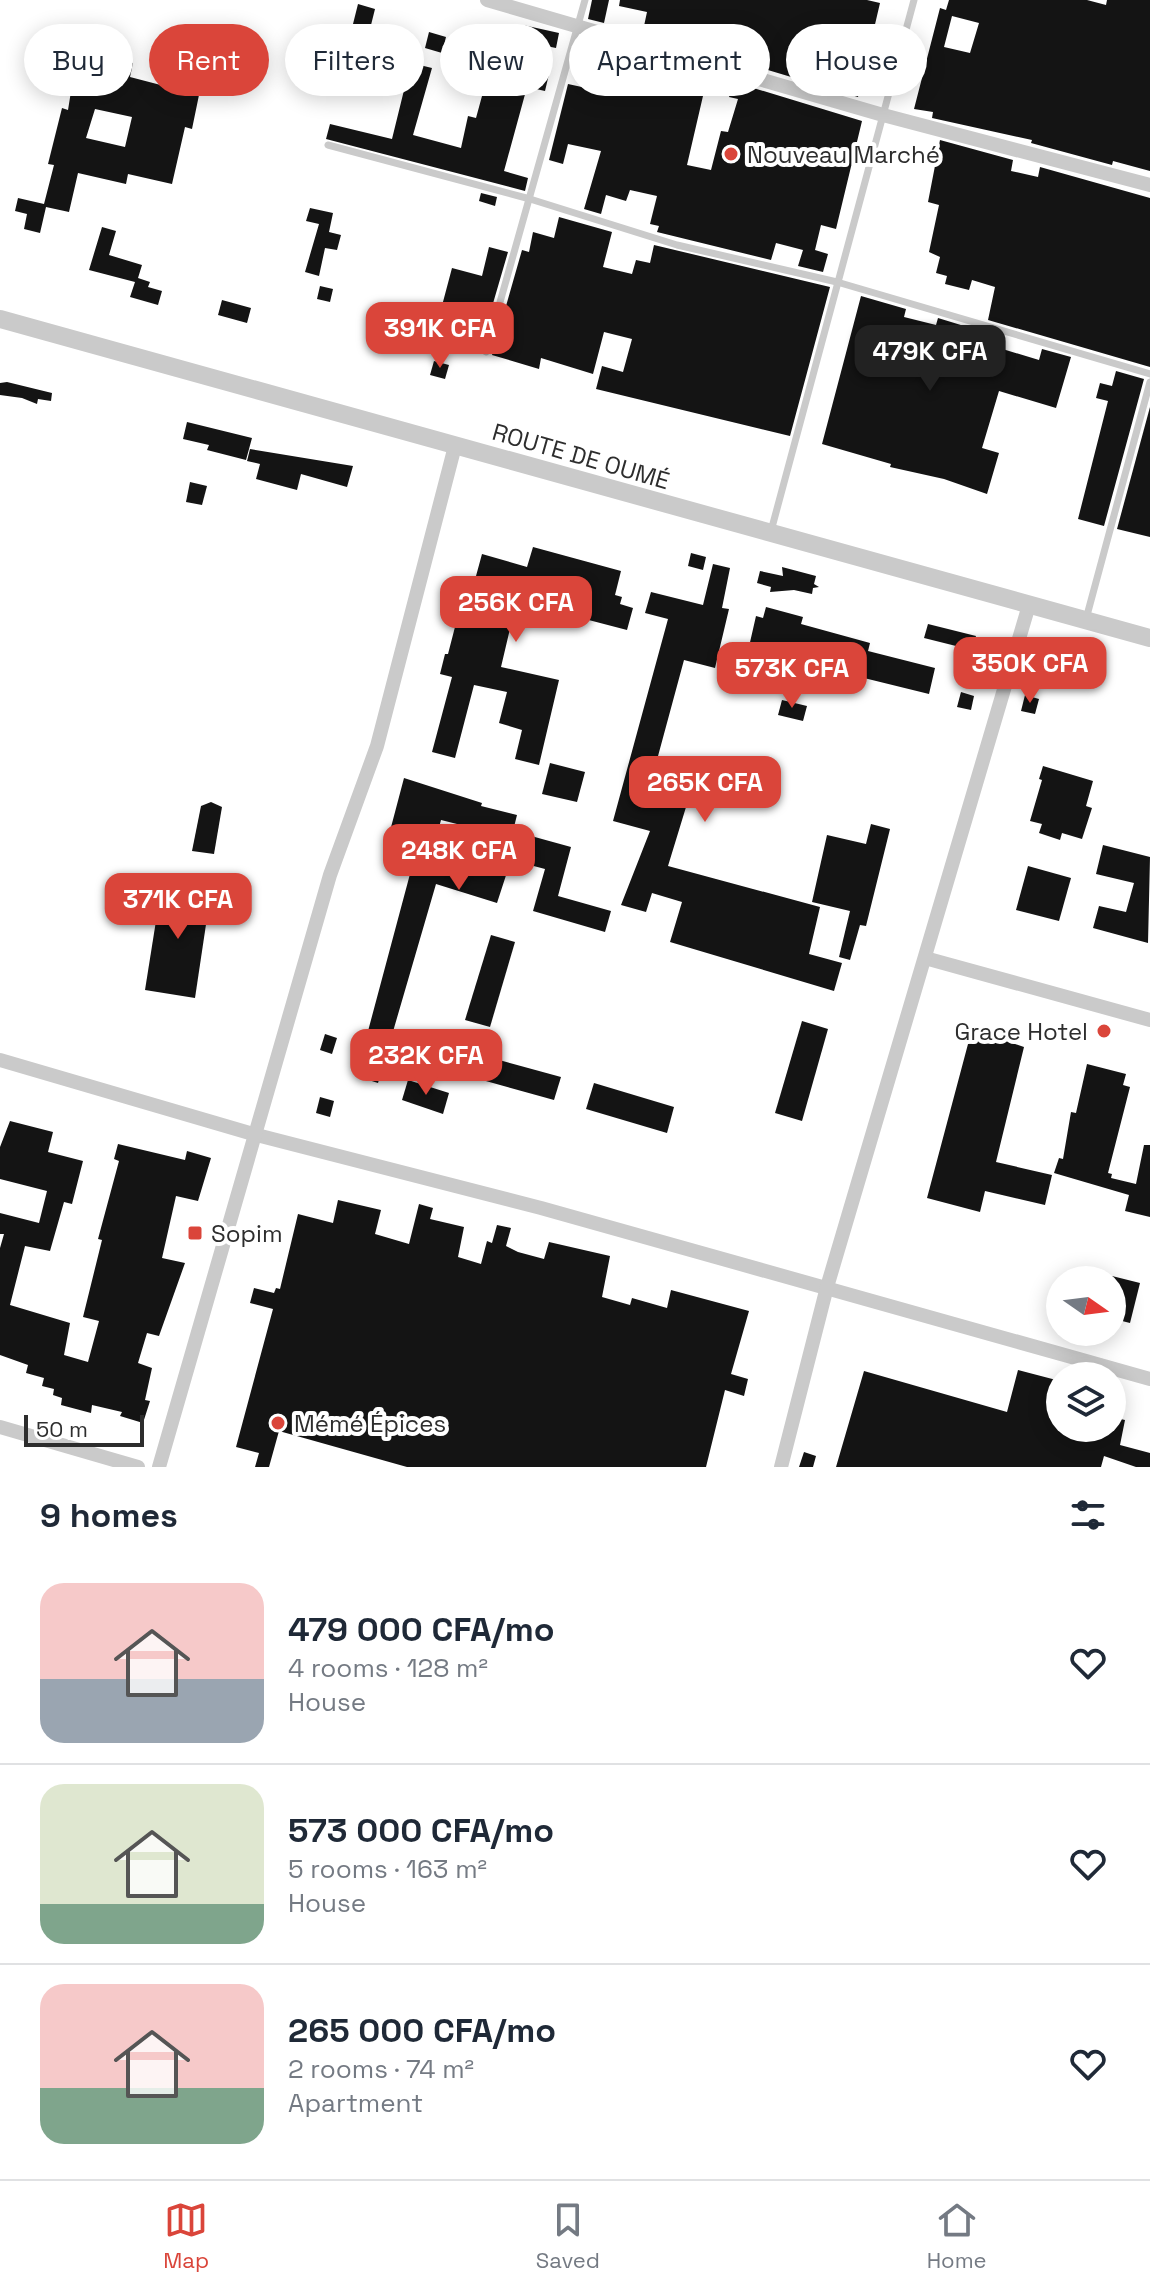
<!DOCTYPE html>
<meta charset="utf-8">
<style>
:root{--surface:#fff;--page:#f6f6f7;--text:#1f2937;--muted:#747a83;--line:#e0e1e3;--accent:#da453a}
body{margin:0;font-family:"Space Grotesk",sans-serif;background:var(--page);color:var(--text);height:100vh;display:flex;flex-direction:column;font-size:30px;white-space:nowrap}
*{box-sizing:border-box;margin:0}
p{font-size:26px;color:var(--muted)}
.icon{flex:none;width:44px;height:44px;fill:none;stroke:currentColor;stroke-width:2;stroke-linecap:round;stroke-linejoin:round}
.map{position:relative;height:1467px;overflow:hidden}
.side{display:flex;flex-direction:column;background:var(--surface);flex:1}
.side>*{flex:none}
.hud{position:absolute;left:24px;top:24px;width:1102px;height:72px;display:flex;gap:16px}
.needle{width:52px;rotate:104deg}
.tools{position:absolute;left:1046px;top:1266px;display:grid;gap:16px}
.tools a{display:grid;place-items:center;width:80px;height:80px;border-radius:50%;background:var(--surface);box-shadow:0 4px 20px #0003;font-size:40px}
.scale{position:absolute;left:24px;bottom:20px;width:120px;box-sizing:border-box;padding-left:8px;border:4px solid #2d2d2d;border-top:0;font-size:22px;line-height:28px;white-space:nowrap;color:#2d2d2d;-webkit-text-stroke:6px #fff;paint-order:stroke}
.price{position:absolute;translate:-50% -68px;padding:0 18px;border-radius:16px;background:var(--accent);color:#fff;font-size:26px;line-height:52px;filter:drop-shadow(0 2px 4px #0008)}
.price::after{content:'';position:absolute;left:50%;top:48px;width:24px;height:18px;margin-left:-12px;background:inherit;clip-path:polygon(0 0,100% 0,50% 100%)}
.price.selected{background:#222;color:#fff}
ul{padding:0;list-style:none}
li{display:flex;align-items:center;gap:24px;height:200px;padding:0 40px}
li+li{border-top:2px solid var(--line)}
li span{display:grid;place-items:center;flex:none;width:224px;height:160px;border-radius:24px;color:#555}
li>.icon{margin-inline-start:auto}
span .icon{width:96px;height:96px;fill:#fffc;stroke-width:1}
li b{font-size:34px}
h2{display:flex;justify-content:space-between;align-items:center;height:96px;padding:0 40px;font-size:34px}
.chip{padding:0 28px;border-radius:36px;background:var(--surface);box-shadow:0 4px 20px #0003;font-size:28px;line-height:72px}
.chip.selected{background:var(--accent);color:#fff}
.menu{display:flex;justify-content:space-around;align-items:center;height:112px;border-top:2px solid var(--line);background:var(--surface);font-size:22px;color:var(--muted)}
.menu a{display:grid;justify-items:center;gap:4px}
.menu .selected{color:var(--accent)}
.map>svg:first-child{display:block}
.building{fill:#141414;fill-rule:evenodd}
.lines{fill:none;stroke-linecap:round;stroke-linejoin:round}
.service{stroke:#cacaca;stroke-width:7}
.minor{stroke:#cacaca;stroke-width:14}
.tertiary{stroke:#cacaca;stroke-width:18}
.poi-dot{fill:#da453a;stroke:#fff;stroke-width:3}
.labels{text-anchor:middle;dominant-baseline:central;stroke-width:8;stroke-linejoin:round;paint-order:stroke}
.poi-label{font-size:24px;fill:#2d2d2d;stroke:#fff;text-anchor:start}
.street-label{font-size:24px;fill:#2d2d2d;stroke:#fff}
</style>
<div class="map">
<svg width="1150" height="1467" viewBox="0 0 1150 1467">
<rect width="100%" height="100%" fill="#fff"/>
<!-- building -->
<g class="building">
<polygon points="592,0 609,0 604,23 588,19"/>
<polygon points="620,0 867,0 880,3 858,97 668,40 670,33 644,26 647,12 619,6"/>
<path d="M949 0H1087L1106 5 1107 0H1150V171L1113 161 1112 165 1031 143 1032 140 932 118 933 112 914 109 940 8 946 10ZM952 16 979 23 970 53 944 47Z"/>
<polygon points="358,4 375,9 367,41 398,48 395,59 432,68 413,135 461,148 468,116 476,118 485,85 508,91 514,65 478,57 482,42 518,49 523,25 559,33 556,48 536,44 530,70 549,74 545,91 527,87 504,171 528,178 525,191 326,139 330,124 392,139 406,82 376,75 372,92 338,84"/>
<polygon points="429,32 446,37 442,53 425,48"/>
<path d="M581 38 637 54 635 59 671 70 703 78 704 73 862 121 836 229 821 225 815 250 828 254 823 272 798 266 803 250 776 243 771 260 657 232 659 226 650 224 657 196 630 190 626 201 606 195 601 214 584 209 601 151 568 144 563 164 549 160 568 84 591 89 600 51 579 46ZM706 83 731 90 729 97 738 99 728 132 721 131 711 170 687 165Z"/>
<path d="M78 48 133 63 130 77 199 95 192 129 185 127 172 184 128 174 126 184 78 173 69 212 46 207 40 233 24 229 27 214 15 211 18 198 44 204 54 165 48 164 62 108 68 110ZM95 109 132 117 125 147 86 138Z"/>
<polygon points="940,140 1013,160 1011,171 1038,177 1040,167 1150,198 1150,367 988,320 995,287 972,280 969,290 945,284 947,276 936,273 940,257 929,252 939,205 928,202"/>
<polygon points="481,193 497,197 495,206 479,201"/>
<polygon points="310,208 333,213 329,232 341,235 337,250 325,248 319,276 305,272 319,224 306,221"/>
<polygon points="559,217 612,232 603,267 632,274 636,260 650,263 654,245 830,287 790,436 596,389 602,366 623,372 632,339 604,332 593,374 541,358 539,369 492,355 522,250 529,252 533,232 554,238"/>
<polygon points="102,227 116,231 109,255 142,265 138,278 150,282 148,287 162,291 158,305 130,297 135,282 89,270"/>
<polygon points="489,247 508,252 480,348 462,343 463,339 435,332 452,268 482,276"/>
<polygon points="320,286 333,289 330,302 317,299"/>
<polygon points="861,296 906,309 904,317 936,325 938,318 1000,337 996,347 1039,360 1042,349 1071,357 1056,408 999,391 982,448 999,453 987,494 944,479 890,467 891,464 822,444"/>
<polygon points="222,300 251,308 247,323 218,315"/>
<polygon points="414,315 426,318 422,332 410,328"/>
<polygon points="434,361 449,365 445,379 430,375"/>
<polygon points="1116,371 1144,379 1104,526 1078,519 1108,401 1096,398 1100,383 1112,386"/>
<polygon points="7,382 52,393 51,401 38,399 37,404 22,398 0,395 0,383"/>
<polygon points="1150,407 1150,537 1117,529"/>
<polygon points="187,422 252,438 246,460 207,450 209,445 183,439"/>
<polygon points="250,449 353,466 347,487 301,474 297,490 256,479 260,464 247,461"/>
<polygon points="190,482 207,486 202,505 186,502"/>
<polygon points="533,547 621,571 615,595 622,597 620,604 633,608 627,630 581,618 587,595 522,578 501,667 559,680 539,765 515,759 522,730 499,723 507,692 474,685 455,758 432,752 452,677 440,674 445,654 448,654 463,596 470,598 482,554 527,567"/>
<polygon points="691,553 706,557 703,570 688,566"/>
<polygon points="713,564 730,568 722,608 729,609 715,668 684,660 651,782 690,794 668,866 820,907 809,954 842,963 834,991 670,942 682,902 652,893 646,912 621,905 650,831 613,821 668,619 645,613 651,592 703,605"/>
<polygon points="782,567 816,576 814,584 819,587 813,588 812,594 794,590 770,592 771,587 757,583 760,571 783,576"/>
<polygon points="766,607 803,617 801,624 870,643 868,651 935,668 929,694 799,662 794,685 743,673 756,616 763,618"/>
<polygon points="928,624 976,636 972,650 924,638"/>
<polygon points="1031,654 1050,658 1046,673 1027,668"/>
<polygon points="961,692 974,696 971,710 957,707"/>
<polygon points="1025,695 1039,699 1035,714 1021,711"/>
<polygon points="782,700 807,706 803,721 778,715"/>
<polygon points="550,763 585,772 577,802 542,794"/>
<polygon points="1043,766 1093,781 1086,806 1092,808 1082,839 1062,833 1060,840 1039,833 1042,824 1030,821 1042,780 1039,779"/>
<polygon points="404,778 482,803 481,806 517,815 513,831 571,847 558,896 611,911 605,932 533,911 545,869 511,860 497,903 436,884 378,1083 356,1076 410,874 416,876 422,856 484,875 494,838 476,834 477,829 441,820 435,843 390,831"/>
<polygon points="211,802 222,807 214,854 192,851 201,806"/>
<polygon points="871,824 890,829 866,926 860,925 850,960 839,957 850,911 812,902 827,835 866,844"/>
<polygon points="1103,845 1150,857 1148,943 1093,928 1099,906 1126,912 1134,883 1096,874"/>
<polygon points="1028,866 1071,878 1059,921 1016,910"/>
<polygon points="162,883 211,891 195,998 145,990"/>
<polygon points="491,935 515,942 490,1027 465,1020"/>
<polygon points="802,1021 828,1029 802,1121 775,1113"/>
<polygon points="972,1029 1024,1047 996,1162 1052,1175 1045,1205 985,1191 980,1212 927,1198"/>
<polygon points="325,1034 337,1038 332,1054 320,1050"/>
<polygon points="481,1055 561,1077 554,1100 475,1078"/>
<polygon points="1087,1064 1126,1074 1123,1085 1130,1087 1108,1173 1112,1174 1111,1178 1136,1184 1144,1145 1150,1145 1150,1217 1125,1211 1129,1195 1054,1173 1059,1158 1063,1159 1071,1112 1076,1113"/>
<polygon points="408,1080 449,1093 443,1114 402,1100"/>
<polygon points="594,1083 674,1107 667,1133 586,1109"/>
<polygon points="320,1097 334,1101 330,1117 316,1113"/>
<polygon points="10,1121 53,1132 48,1152 83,1161 72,1204 64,1202 50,1251 25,1246 10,1305 70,1323 64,1355 88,1362 99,1321 83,1317 102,1240 98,1239 119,1161 114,1159 118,1144 185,1160 187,1151 211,1158 198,1201 176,1196 162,1258 185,1263 159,1336 147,1333 138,1363 152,1368 145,1400 150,1401 143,1423 120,1416 122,1412 92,1405 91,1413 61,1405 62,1398 53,1395 54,1389 42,1386 44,1378 26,1373 28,1365 0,1355 0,1248 4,1234 0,1234 0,1213 39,1223 47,1191 0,1179 0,1147"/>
<polygon points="338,1200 381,1210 375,1234 409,1244 419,1204 433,1208 430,1219 464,1227 458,1257 481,1264 487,1241 492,1243 497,1225 511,1228 506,1246 518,1252 544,1259 549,1242 610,1256 602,1297 630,1305 632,1298 667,1308 671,1290 749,1311 731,1374 748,1379 744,1396 725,1390 706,1467 407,1467 279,1431 269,1467 255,1467 259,1453 236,1447 273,1309 250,1303 254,1288 274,1293 276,1288 280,1289 298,1214 333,1223"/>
<polygon points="1112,1276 1140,1283 1130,1323 1114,1319 1118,1306 1112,1305"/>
<polygon points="1018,1370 1060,1381 1060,1428 1090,1436 1092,1428 1112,1428 1112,1417 1125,1420 1120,1445 1150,1453 1150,1467 1136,1467 1104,1456 1101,1467 836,1467 864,1371 1007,1412"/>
<polygon points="804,1452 816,1456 813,1467 799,1467"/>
</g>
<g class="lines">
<!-- service -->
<g class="service">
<polyline points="328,145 530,199 677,245 837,282 1150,374"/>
<polyline points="486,352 585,0"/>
<polyline points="771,531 914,0"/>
<polyline points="1086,619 1150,382"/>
</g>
<!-- minor -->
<g class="minor">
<polyline points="487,0 883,115 1150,185"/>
<polyline points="925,958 1150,1020"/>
<polyline points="0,1060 253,1134 541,1208 1150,1379"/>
<polyline points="0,1427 138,1467"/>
<polyline points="159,1467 330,875 377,746 455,446"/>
<polyline points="781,1467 827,1287 1029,605"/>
</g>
<!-- tertiary -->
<polyline class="tertiary" points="0,319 1150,638"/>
</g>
<!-- markers -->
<g class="poi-dot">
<circle cx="731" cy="154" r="8"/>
<circle cx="1104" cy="1031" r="8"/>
<rect x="187" y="1225" width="16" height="16" rx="4"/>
<circle cx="278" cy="1423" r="8"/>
</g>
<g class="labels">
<!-- poi labels -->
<g class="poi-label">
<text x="747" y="154">Nouveau Marché</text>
<text x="1088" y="1031" text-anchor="end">Grace Hotel</text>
<text x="211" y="1233">Sopim</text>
<text x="294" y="1423">Mémé Épices</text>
</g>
<!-- street labels -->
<g class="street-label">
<text transform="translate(581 456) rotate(16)">ROUTE DE OUMÉ</text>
</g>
</g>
</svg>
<div class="tools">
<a><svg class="needle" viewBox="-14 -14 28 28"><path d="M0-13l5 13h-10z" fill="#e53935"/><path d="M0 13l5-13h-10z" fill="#747a83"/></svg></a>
<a><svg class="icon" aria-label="layers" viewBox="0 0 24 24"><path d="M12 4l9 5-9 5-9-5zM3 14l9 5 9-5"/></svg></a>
</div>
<div class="scale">50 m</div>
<b class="price" style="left:440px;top:370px">391K CFA</b>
<b class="price selected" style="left:930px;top:393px">479K CFA</b>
<b class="price" style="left:516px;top:644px">256K CFA</b>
<b class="price" style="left:1030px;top:705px">350K CFA</b>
<b class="price" style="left:792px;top:710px">573K CFA</b>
<b class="price" style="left:705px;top:824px">265K CFA</b>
<b class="price" style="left:459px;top:892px">248K CFA</b>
<b class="price" style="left:178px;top:941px">371K CFA</b>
<b class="price" style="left:426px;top:1097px">232K CFA</b>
<div class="hud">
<a class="chip">Buy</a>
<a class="chip selected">Rent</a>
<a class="chip">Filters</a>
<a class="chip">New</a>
<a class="chip">Apartment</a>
<a class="chip">House</a>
</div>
</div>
<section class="side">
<h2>9 homes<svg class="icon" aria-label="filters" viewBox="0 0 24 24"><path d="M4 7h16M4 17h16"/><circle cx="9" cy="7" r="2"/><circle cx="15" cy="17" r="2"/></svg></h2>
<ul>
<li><span style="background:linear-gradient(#f6c9c9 60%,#9aa5b1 0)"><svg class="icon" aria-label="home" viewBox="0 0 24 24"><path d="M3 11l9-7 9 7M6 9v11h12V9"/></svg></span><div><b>479 000 CFA/mo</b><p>4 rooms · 128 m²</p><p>House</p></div><svg class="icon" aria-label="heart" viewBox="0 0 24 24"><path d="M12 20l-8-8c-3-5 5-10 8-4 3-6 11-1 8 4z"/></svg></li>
<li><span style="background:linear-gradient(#dfe7d0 75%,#7fa58c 0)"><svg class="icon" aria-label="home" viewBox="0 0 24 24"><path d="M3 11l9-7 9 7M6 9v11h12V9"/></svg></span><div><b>573 000 CFA/mo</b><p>5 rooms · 163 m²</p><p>House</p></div><svg class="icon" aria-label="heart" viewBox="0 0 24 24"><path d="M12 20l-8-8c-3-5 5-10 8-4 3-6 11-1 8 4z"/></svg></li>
<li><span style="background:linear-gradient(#f6c9c9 65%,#7fa58c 0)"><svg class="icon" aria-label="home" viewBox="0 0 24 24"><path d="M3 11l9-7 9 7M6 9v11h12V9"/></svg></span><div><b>265 000 CFA/mo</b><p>2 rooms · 74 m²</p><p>Apartment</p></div><svg class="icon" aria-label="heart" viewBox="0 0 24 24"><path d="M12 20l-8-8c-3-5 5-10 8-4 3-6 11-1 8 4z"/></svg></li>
</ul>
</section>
<nav class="menu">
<a class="selected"><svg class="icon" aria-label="map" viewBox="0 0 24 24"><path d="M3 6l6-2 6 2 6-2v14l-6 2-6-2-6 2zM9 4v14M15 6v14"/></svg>Map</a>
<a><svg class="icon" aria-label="saved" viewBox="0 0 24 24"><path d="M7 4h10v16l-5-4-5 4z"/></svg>Saved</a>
<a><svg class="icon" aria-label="home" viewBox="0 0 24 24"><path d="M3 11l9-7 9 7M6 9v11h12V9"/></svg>Home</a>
</nav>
